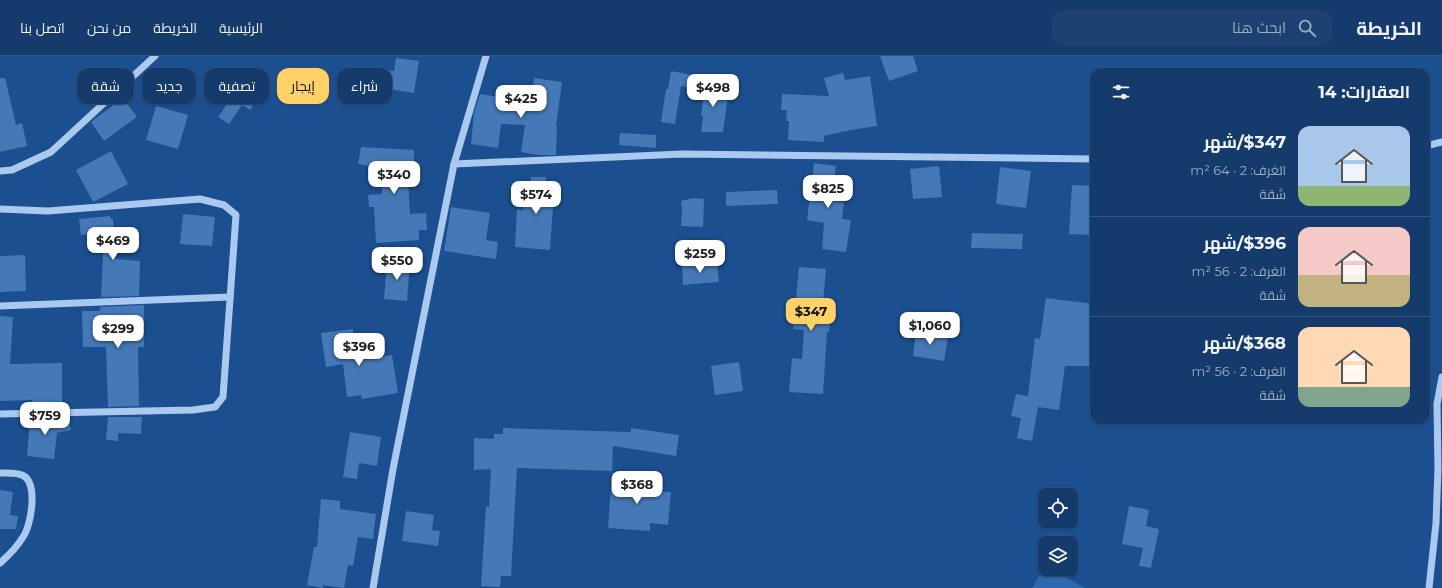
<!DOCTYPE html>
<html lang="ar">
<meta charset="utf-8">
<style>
:root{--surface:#143b6b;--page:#1d4271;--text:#f1f3f6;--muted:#9dadc1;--line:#33557e;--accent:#ffd166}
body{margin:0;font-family:Montserrat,Cairo,sans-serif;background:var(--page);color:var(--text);direction:rtl;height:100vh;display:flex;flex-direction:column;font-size:15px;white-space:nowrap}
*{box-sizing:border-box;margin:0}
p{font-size:13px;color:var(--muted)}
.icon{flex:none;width:22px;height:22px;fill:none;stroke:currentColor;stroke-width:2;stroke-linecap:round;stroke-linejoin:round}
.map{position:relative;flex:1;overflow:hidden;direction:ltr}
.sheet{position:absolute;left:1090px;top:12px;width:340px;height:356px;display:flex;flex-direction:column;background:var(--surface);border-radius:12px;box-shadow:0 1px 3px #0004,0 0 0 1px var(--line);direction:rtl}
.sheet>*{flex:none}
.top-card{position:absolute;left:12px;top:12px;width:380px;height:36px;direction:rtl;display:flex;gap:8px}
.fabs{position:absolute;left:1038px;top:432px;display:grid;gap:8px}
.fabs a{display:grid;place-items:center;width:40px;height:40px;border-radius:8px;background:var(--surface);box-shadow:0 1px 3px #0004,0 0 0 1px var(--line);font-size:20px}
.price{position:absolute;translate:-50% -34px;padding:0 9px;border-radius:8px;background:#fff;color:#222;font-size:13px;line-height:26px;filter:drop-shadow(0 1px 2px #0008)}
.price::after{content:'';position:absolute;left:50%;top:24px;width:12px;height:9px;margin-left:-6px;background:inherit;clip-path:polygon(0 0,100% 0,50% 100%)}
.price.current{background:var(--accent);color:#111}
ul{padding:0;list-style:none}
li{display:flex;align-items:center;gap:12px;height:100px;padding:0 20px}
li+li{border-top:1px solid var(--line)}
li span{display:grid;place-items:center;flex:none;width:112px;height:80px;border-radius:12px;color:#555}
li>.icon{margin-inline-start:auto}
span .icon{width:48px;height:48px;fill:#fffc;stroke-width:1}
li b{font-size:17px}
h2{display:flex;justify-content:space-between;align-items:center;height:48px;padding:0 20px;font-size:17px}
.pill{padding:0 14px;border-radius:12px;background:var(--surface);box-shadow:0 1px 3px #0004,0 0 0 1px var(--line);font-size:14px;line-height:36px}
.pill.current{background:var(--accent);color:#111}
header{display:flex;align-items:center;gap:24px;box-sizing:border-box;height:56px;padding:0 20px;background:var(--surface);border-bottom:1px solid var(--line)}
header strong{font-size:19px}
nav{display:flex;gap:22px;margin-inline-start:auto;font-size:14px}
.search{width:280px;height:36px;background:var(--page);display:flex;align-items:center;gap:10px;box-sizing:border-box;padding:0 14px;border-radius:12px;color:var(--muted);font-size:15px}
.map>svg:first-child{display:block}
.green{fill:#2e69ad}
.building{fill:#4478b7}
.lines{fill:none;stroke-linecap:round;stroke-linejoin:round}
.minor{stroke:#a9c9ee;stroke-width:7}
</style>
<header>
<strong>الخريطة</strong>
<div class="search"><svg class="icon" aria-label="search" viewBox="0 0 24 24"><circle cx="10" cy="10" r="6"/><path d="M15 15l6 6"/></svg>ابحث هنا</div>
<nav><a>الرئيسية</a><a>الخريطة</a><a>من نحن</a><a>اتصل بنا</a></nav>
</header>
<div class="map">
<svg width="1442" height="532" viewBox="0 0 1442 532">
<rect width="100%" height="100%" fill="#1b4f8f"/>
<!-- green -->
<polygon class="green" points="1045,510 1045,513 1052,513 1085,532 1032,532"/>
<!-- building -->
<g class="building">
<polygon points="880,0 913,0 918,15 889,25"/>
<polygon points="396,2 419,5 414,37 381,32 383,14 394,15"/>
<polygon points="243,14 266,30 250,54 242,49 229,68 218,61 232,41 227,37"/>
<polygon points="671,15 704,21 701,33 681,30 675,68 661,66 666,33 668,33"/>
<polygon points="843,17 845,24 870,20 877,70 851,74 824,80 824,86 788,84 789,65 786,65 787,54 781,54 782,38 829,40 824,22"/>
<polygon points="0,22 5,22 16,69 22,67 27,90 0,96"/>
<polygon points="534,22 562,26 556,70 557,70 556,99 538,99 521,96 525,69 501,68 498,92 471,88 474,57 480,38 531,46"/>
<polygon points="706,23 720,25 718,38 728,40 723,76 701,76 703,60 701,60"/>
<polygon points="123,42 137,61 104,85 91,66"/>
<polygon points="156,50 188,59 178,93 146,84"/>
<polygon points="620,77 656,79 656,92 619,89"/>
<polygon points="361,91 414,94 414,123 408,123 410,158 426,157 427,174 419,174 419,184 376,187 374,151 369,151 368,139 382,138 382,112 358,108"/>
<polygon points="111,95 128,128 93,146 76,114"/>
<polygon points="814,107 836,110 831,145 844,146 842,163 851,164 846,196 822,193 824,167 807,164"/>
<polygon points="939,110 942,141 913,143 910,113"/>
<polygon points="1000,111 1031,115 1026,152 996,148"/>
<polygon points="531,121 546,121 546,126 555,125 556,151 553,151 550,194 515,191 517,153 523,154 519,133 531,131"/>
<polygon points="1072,129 1094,130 1094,179 1069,178"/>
<polygon points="777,134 778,148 726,150 726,136"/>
<polygon points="693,142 704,143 703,171 681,170 682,154 681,145"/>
<polygon points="451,151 490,157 486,184 498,186 496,203 444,195"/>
<polygon points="183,158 215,161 212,190 180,188"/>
<polygon points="110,160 111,163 113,163 116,203 140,205 139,240 101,241 104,176 81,179 79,163"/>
<polygon points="972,177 1023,178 1022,193 971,192"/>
<polygon points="25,199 26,235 0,236 0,200"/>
<polygon points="387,205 410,207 407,245 384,243"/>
<polygon points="717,208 719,226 683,229 682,210"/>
<polygon points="799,211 826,213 823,246 832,247 829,276 827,276 823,338 789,336 792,302 802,303 804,274 793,273"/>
<polygon points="1046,242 1094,248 1094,310 1065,310 1059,354 1038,351 1032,385 1017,382 1021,362 1011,360 1016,338 1028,340 1035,282 1040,283"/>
<polygon points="144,249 144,291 138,291 139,350 108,351 106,291 83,291 82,255 100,255 100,251"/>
<polygon points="0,260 13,261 10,308 62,307 62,352 31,352 32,344 0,345"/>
<polygon points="353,273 357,305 392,299 398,337 362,343 361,339 347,341 343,308 326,311 321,277"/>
<polygon points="916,276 948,281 944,305 913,300"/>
<polygon points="739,306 743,335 715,339 711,310"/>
<polygon points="108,361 142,361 141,378 118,377 118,385 106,384"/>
<polygon points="30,362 68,362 71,374 57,377 54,403 27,400"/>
<polygon points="503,372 631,376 631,372 679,379 676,400 613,390 612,415 517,412 511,520 501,520 500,531 481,530 486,450 489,451 491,413 474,414 474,382 494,383 494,378 503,378"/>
<polygon points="350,376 381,381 377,410 359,407 357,423 343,421"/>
<polygon points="612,417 632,420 631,426 658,429 658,435 671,436 668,469 650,467 650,475 608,472"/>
<polygon points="0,434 13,436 10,459 18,460 16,473 0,473"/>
<polygon points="321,443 340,445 340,453 376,458 373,483 358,481 353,510 348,509 344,532 323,529 323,532 307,529 314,491 317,491"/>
<polygon points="1129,450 1149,454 1146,470 1159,473 1151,512 1139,510 1143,492 1122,488"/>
<polygon points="406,455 434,459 432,474 440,475 438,490 402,485"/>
</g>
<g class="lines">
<!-- minor -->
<g class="minor">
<polyline points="1426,90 1442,86"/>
<polyline points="454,108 486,0"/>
<polyline points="0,115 12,114 51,96 155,0"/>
<polyline points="0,153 48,155 200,143 224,149 236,159 223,341 215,351 193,354 0,358"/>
<polyline points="0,250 230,241"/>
<path d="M0 417C7 417 18 416 24 420 38 429 31 470 23 481 17 491 8 500 0 507"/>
<polyline points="373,532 393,413 454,108 682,98 1094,103"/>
<polyline points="1429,532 1436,467 1438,412 1437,348 1442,321"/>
</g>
</g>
</svg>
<div class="fabs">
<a><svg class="icon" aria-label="locate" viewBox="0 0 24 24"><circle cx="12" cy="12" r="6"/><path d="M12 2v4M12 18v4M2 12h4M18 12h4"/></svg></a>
<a><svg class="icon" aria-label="layers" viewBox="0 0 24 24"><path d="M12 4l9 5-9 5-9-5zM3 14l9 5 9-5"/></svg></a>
</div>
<b class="price" style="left:713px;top:52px">$498</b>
<b class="price" style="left:521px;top:63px">$425</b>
<b class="price" style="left:394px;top:139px">$340</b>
<b class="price" style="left:828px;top:153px">$825</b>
<b class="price" style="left:536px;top:159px">$574</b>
<b class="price" style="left:113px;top:205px">$469</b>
<b class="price" style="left:700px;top:218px">$259</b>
<b class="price" style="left:397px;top:225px">$550</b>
<b class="price current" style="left:811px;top:276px">$347</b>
<b class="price" style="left:930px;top:290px">$1,060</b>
<b class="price" style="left:118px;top:293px">$299</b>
<b class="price" style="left:359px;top:311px">$396</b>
<b class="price" style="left:45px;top:380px">$759</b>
<b class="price" style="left:637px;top:449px">$368</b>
<div class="top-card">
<a class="pill">شراء</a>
<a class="pill current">إيجار</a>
<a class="pill">تصفية</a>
<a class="pill">جديد</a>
<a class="pill">شقة</a>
</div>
<section class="sheet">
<h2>العقارات: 14<svg class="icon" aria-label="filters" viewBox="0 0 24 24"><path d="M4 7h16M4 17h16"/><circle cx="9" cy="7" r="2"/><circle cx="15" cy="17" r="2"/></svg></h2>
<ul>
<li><span style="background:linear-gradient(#a9c7e8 75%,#8fb573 0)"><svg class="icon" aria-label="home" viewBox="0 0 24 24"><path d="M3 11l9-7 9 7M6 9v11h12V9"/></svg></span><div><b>$347/شهر</b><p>الغرف: 2 · 64 m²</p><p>شقة</p></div></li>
<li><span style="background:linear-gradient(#f6c9c9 60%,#c2b280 0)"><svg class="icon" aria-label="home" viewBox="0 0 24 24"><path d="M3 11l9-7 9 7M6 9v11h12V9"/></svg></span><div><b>$396/شهر</b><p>الغرف: 2 · 56 m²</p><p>شقة</p></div></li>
<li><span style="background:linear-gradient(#ffd9b3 75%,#7fa58c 0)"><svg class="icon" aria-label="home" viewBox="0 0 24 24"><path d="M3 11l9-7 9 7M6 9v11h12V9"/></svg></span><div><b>$368/شهر</b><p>الغرف: 2 · 56 m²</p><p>شقة</p></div></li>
</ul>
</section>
</div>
